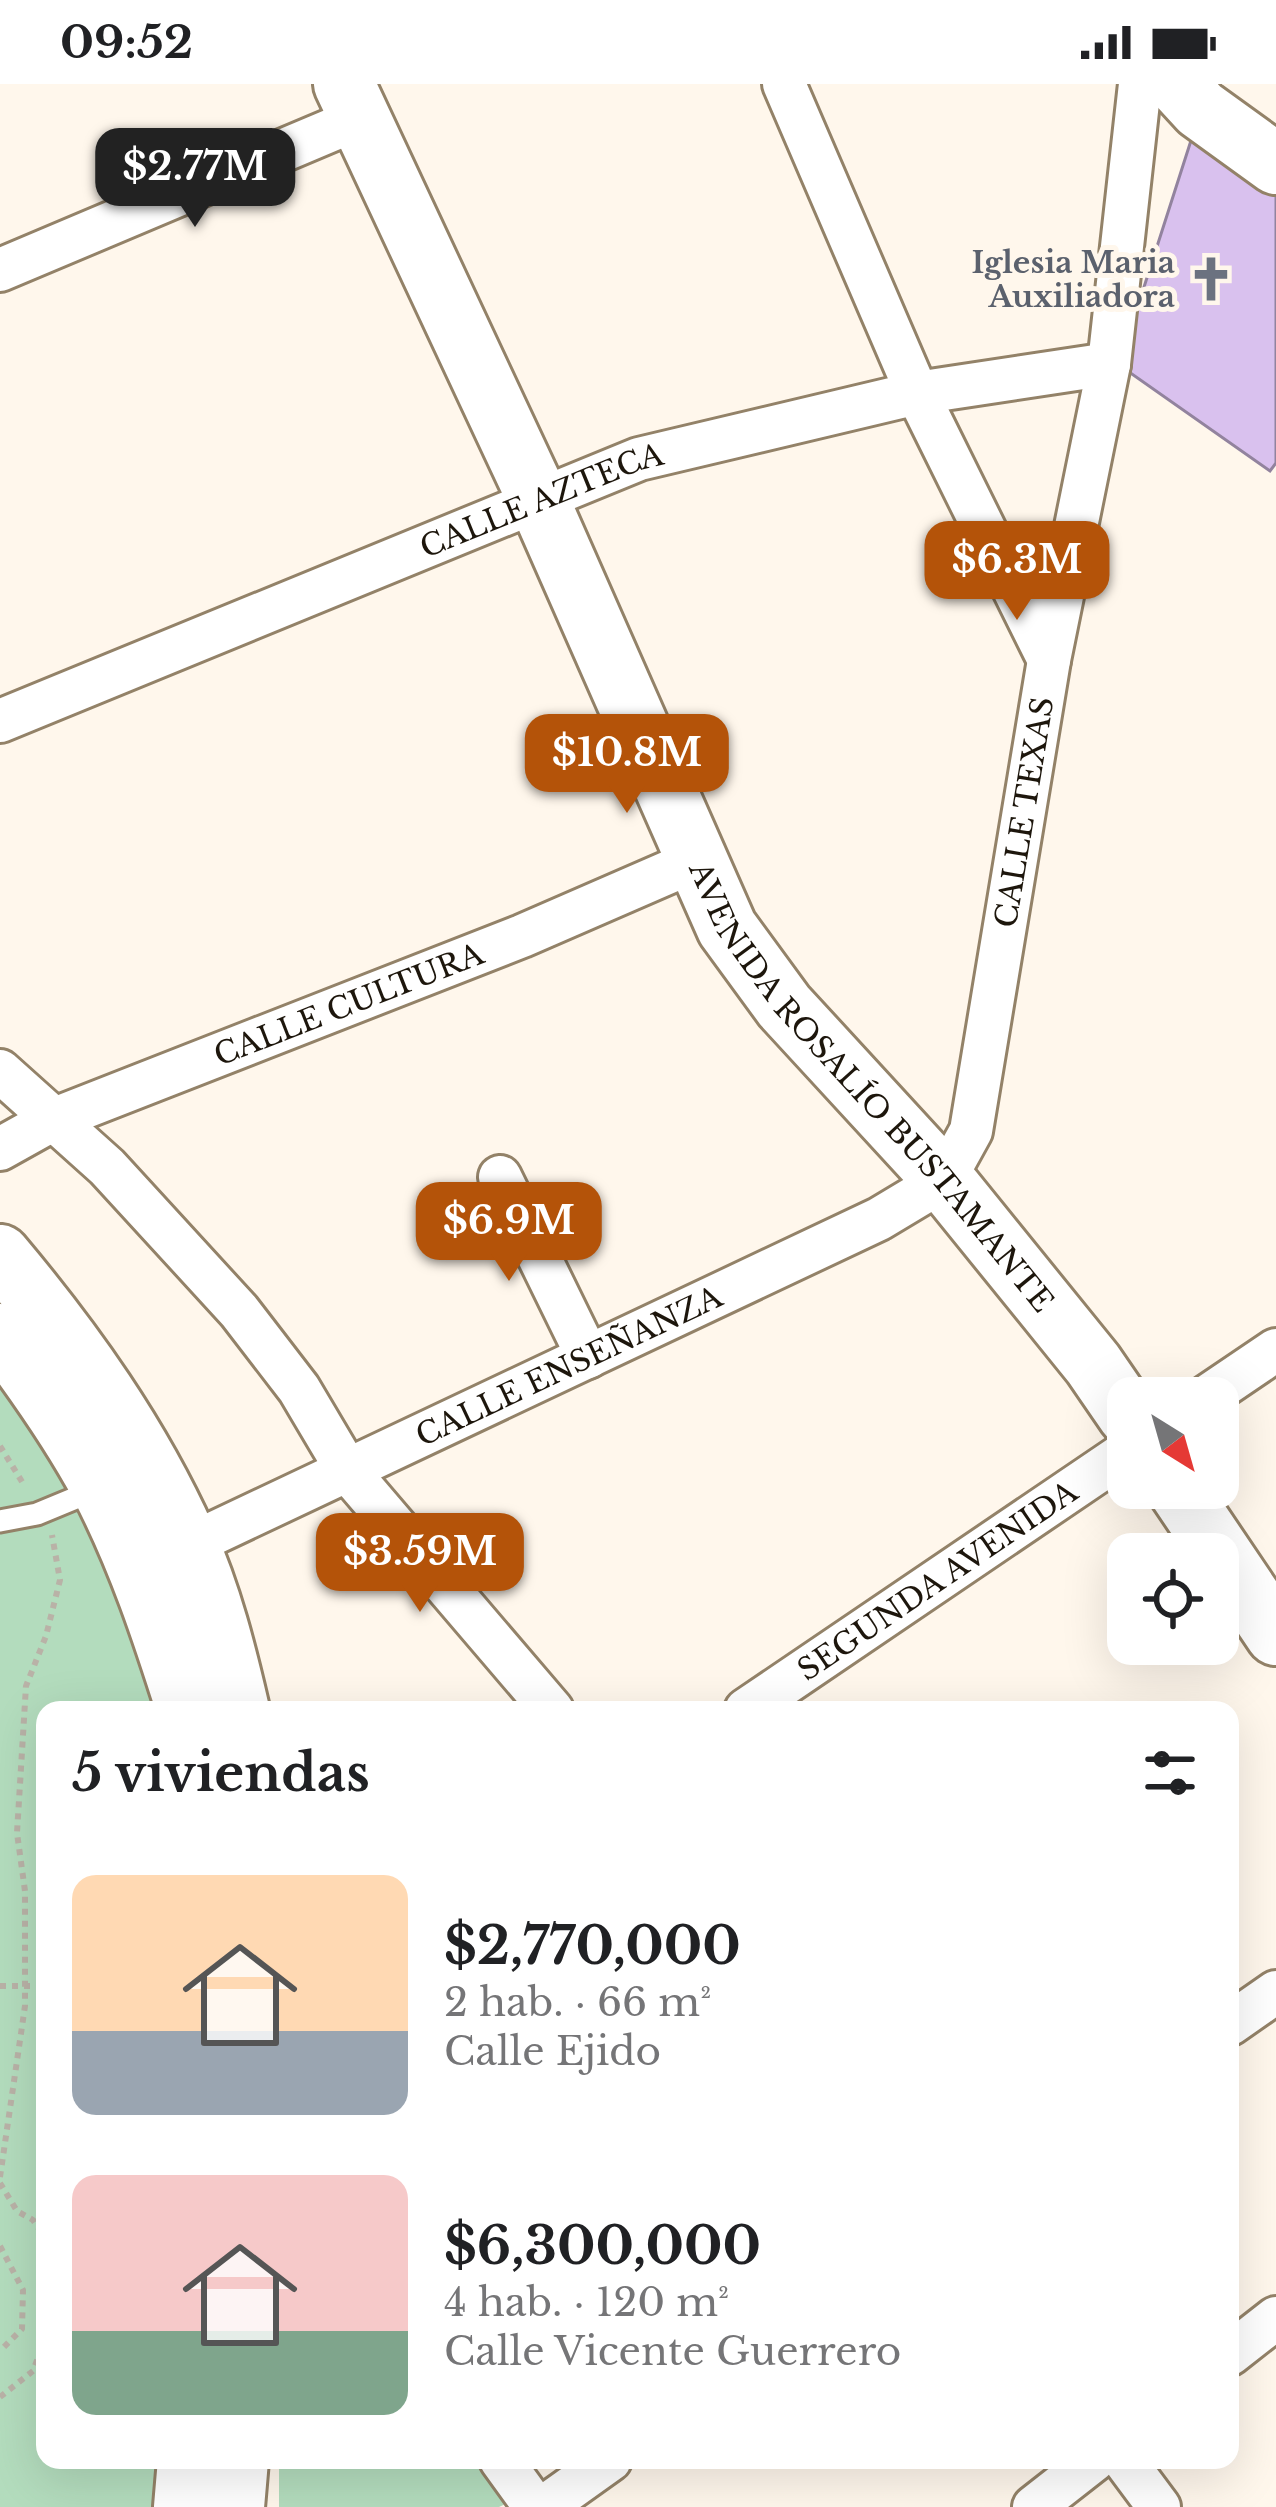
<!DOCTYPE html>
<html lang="es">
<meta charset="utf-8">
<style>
:root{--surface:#fff;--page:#f6f6f6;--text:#202124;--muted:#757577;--accent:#b45309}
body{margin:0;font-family:"Libre Baskerville",serif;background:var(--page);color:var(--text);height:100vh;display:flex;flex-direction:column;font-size:45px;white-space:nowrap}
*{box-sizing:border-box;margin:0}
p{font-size:39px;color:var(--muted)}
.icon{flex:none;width:66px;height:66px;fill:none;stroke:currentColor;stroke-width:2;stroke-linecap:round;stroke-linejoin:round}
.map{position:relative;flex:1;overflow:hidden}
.panel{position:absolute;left:36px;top:1617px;width:1203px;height:768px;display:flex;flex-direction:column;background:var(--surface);border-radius:24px;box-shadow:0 12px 48px #0002}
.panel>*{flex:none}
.needle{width:78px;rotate:143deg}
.buttons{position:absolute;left:1107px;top:1293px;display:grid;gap:24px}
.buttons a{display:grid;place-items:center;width:132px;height:132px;border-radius:24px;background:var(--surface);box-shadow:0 12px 48px #0002;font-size:60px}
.price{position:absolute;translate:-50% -102px;padding:0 27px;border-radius:24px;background:var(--accent);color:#fff;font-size:39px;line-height:78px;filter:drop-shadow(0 3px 6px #0008)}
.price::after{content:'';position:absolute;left:50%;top:72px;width:36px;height:27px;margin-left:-18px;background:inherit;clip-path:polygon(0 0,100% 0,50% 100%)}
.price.on{background:#222;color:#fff}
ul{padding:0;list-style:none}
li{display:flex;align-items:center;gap:36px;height:300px;padding:0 36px}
li span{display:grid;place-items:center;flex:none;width:336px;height:240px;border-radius:24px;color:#555}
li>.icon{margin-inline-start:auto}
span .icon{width:144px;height:144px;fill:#fffc;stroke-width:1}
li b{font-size:51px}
h2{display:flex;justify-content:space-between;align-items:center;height:144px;padding:0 36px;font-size:51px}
.status{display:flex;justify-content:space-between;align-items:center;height:84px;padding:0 60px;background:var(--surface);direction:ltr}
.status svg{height:33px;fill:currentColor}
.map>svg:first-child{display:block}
.green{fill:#b3dcbd}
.building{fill:#d9c1ee;stroke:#92839e;stroke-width:3}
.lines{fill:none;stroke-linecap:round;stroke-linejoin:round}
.lane-casing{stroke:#938268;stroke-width:27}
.street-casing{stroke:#938268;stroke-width:48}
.secondary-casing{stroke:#938268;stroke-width:66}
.path{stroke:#b9b2a7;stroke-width:6;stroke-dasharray:6 6;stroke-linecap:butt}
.lane{stroke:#fff;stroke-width:21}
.street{stroke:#fff;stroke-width:42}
.secondary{stroke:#fff;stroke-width:60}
.labels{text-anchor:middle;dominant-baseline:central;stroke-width:10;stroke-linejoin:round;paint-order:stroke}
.worship-label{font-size:30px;font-weight:bold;fill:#5b616d;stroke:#fff7ec;text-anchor:end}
.street-label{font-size:30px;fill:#1d160c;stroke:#fff7ec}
</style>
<div class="status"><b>09:52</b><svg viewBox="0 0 49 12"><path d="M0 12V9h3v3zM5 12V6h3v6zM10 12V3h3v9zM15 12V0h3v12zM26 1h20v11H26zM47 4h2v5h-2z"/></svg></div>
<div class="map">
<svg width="1276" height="2423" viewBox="0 0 1276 2423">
<rect width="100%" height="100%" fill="#fff7ec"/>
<!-- green -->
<g class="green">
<polygon points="0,1292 71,1396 116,1486 161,1626 45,1626 45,2376 164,2376 161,2423 0,2423"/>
<polygon points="279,2376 490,2376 518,2414 499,2423 279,2423"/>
</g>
<!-- building -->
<polygon class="building" points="1195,44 1276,109 1276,379 1270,387 1119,281"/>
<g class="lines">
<!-- lane casing -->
<g class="lane-casing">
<polyline id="lane" points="0,1437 37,1430 95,1406"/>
</g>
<!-- street casing -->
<g class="street-casing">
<g id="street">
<polyline points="784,0 917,309 1049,576"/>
<polyline points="0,186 360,34"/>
<path id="s1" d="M0 637 639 375 917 309 1109 280"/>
<polyline points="0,987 107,1083 239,1227 299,1305 347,1386 552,1626"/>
<path id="s2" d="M0 1065 52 1036 522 852 699 775"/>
<polyline points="500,1093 588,1273"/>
<polyline points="1205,1314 1276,1266"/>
<path id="s3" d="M189 1461 879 1135 944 1096 971 1047 1049 576 1109 280 1140 0"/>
<path id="s4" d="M746 1626 1128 1367"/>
<polyline points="1230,1940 1276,1908"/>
<polyline points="1230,2270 1276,2234"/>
<polyline points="501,2376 535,2423"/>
<polyline points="1124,2376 1159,2423"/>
<polyline points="544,2423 610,2376"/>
<polyline points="1034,2423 1094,2376"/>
</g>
</g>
<!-- secondary casing -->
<g class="secondary-casing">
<g id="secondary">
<path id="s5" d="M344 0 538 415 727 844 784 922 944 1096 1093 1280 1128 1331"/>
<polyline points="1177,0 1200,25 1276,80"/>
<path d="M0 1171C74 1259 140 1352 187 1457 211 1510 226 1570 239 1626"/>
<path d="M0 1250C37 1299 72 1349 101 1403 138 1474 163 1550 187 1626"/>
<polyline points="1177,1404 1276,1551"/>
<polyline points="184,2423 188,2376"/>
<polyline points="234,2423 238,2376"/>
</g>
</g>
<!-- path -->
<g class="path">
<polyline points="0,1362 24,1401"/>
<polyline points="0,1902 45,1902"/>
<polyline points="0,2093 25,1922 25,1807 17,1749 26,1602 46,1552 60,1496 52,1451"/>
<polyline points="0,2099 17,2127 33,2136 45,2154"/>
<polyline points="0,2162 23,2206 22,2245 0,2267"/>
<polyline points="0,2313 33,2287 45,2255"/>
</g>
<!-- lane -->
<use href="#lane" class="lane"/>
<!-- street -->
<use href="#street" class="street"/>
<!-- secondary -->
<use href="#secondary" class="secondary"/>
</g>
<!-- icons -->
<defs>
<g id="church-bare" transform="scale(3.6)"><path d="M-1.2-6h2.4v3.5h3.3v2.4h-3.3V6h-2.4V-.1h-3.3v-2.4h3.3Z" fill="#6b7280" stroke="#fff7ec" stroke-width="2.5" paint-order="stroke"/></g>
</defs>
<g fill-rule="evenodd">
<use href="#church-bare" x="1211" y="195"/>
</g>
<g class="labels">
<!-- worship labels -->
<g class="worship-label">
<text x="1175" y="178">Iglesia Maria<tspan x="1175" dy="34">Auxiliadora</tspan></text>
</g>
<!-- street labels -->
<g class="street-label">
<text stroke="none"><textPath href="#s1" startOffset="585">CALLE AZTECA</textPath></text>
<text stroke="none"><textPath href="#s3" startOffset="1218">CALLE TEXAS</textPath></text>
<text stroke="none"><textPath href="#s2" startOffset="378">CALLE CULTURA</textPath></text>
<text stroke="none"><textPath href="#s5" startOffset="1140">AVENIDA ROSALÍO BUSTAMANTE</textPath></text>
<text stroke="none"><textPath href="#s3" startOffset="420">CALLE ENSEÑANZA</textPath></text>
<text stroke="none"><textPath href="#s4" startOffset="231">SEGUNDA AVENIDA</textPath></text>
</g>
</g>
</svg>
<div class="buttons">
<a><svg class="needle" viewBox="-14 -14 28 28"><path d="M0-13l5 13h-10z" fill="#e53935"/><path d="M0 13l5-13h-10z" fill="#757577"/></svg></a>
<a><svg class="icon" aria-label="locate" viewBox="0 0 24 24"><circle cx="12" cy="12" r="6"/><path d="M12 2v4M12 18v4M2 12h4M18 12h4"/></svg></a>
</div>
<b class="price on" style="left:195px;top:146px">$2.77M</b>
<b class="price" style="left:1017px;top:539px">$6.3M</b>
<b class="price" style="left:627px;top:732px">$10.8M</b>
<b class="price" style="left:509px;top:1200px">$6.9M</b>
<b class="price" style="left:420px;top:1531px">$3.59M</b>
<section class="panel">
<h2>5 viviendas<svg class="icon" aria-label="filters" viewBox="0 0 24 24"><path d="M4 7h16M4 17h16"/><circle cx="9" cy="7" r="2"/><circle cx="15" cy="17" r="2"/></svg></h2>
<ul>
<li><span style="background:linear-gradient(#ffd9b3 65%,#9aa5b1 0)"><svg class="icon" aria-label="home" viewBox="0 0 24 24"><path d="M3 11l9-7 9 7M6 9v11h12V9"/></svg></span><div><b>$2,770,000</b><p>2 hab. · 66 m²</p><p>Calle Ejido</p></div></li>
<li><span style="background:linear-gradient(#f6c9c9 65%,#7fa58c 0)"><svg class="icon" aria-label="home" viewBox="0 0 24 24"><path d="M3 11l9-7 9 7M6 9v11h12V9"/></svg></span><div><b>$6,300,000</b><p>4 hab. · 120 m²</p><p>Calle Vicente Guerrero</p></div></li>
</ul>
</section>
</div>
